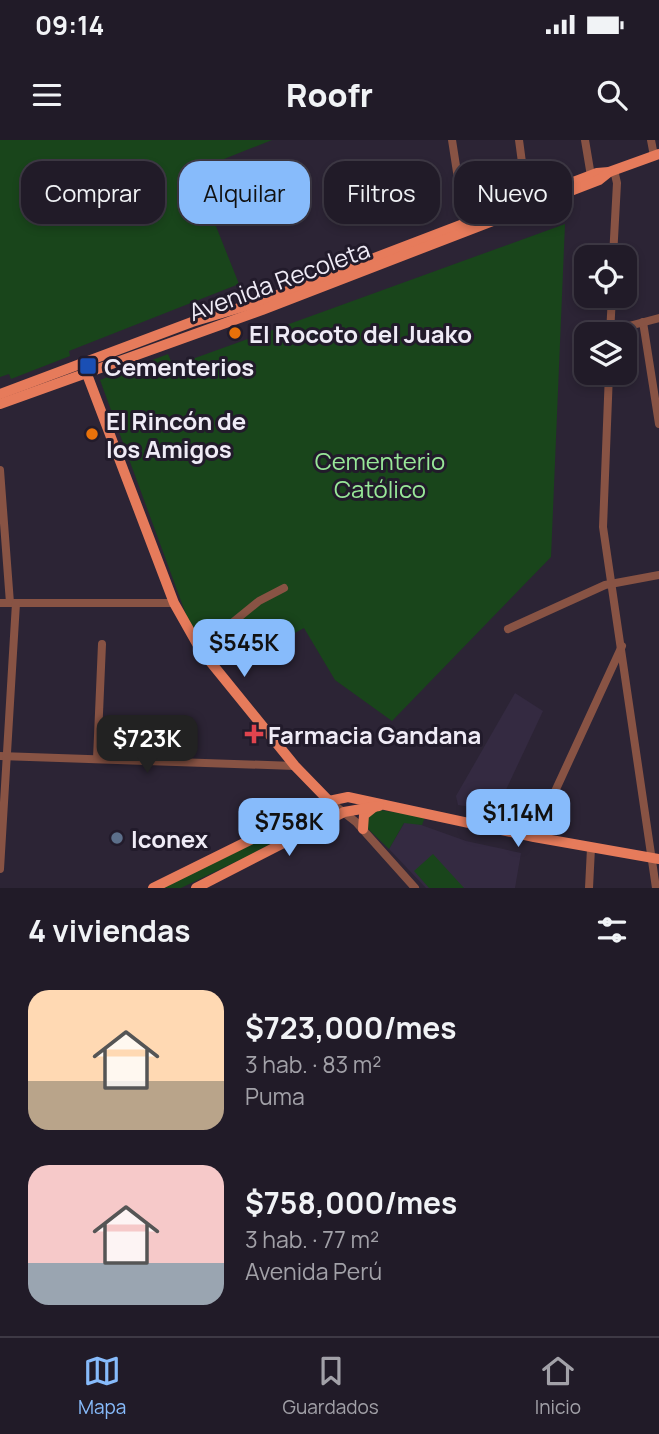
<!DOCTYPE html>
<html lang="es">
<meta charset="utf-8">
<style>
:root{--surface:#211b28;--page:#292430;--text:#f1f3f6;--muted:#a2a1a8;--line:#3e3945;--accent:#87bbfb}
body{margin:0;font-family:Manrope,sans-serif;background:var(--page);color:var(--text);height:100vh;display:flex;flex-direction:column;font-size:26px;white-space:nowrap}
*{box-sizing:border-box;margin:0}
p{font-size:23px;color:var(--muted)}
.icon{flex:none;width:38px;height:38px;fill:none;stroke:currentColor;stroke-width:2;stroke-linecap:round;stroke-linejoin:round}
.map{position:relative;height:748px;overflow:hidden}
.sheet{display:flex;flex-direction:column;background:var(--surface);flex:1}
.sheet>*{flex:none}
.hud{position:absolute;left:21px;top:21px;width:618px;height:63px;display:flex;gap:14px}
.controls{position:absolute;left:574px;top:105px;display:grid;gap:14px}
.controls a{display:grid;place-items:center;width:63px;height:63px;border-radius:14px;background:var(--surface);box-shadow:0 4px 10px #0003,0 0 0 2px var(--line);font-size:35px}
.price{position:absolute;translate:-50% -60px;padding:0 16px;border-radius:14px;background:var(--accent);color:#111;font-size:23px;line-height:46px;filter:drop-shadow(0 2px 4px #0008)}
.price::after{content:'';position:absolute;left:50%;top:42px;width:21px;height:16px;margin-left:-10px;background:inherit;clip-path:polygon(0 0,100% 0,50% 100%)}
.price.on{background:#222;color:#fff}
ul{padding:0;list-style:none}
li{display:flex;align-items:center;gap:21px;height:175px;padding:0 28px}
li span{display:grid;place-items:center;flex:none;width:196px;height:140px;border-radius:21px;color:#555}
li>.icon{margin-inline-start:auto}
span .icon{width:84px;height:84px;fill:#fffc;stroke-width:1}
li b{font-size:30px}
h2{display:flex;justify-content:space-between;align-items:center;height:84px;padding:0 28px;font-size:30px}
.tag{padding:0 24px;border-radius:21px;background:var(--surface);box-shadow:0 4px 10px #0003,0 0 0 2px var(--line);font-size:24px;line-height:63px}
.tag.on{background:var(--accent);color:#111}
.status{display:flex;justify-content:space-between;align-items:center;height:49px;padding:0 35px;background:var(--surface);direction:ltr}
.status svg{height:19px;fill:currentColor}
header{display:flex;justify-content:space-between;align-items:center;height:91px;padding:0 28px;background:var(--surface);font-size:32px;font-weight:800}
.tabs{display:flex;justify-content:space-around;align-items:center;height:98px;border-top:2px solid var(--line);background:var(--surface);font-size:19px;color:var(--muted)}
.tabs a{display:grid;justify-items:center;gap:4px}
.tabs .on{color:var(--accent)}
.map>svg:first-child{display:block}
.built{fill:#342a41}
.green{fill:#19451b}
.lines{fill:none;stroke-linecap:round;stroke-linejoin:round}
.minor{stroke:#885344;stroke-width:8}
.major{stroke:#e67b5b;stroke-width:10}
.food-dot{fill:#e8710a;stroke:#221b2b;stroke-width:2.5}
.transit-dot{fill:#1a4fb4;stroke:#221b2b;stroke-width:2.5}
.health-dot{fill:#e0444e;stroke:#221b2b;stroke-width:2.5}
.service-dot{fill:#5c6f8a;stroke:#221b2b;stroke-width:2.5}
.labels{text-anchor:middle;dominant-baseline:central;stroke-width:6;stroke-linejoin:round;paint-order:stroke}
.street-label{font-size:24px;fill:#efebf6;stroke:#221b2b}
.poi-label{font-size:24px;font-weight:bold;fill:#efebf6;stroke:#221b2b;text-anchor:start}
.park-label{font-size:24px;fill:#98e898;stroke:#221b2b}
</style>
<div class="status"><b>09:14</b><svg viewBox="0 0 49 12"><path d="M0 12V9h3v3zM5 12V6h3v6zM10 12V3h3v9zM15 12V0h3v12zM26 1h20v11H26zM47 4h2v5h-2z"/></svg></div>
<header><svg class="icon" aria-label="menu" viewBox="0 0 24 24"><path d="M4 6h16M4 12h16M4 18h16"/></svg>Roofr<svg class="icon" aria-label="search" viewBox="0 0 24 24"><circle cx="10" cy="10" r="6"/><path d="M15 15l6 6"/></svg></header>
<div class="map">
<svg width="659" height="748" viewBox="0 0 659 748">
<rect width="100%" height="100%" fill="#2c2435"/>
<!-- built -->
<g class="built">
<polygon points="515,553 543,571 496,671 458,665 456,656"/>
<polygon points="410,681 466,701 521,713 515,748 426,748 389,709 405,682"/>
</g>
<!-- green -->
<g class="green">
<polygon points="0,0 272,0 194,31 239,144 69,211 70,216 11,239 9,234 0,237"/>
<polygon points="565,84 551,417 392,581 335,540 304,488 267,508 255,488 210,509 188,480 100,240 168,214 173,226"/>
<polygon points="324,666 313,680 250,715 181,748 158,748"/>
<polygon points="374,669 425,677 422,685 404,683 389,709 367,688 367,678"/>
<polygon points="433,714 464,748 429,748 414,731"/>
</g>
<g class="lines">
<!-- minor -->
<g class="minor">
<polyline points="452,0 465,84"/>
<polyline points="519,0 527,60"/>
<polyline points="585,0 591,36"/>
<polyline points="651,0 654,16"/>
<polyline points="613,117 617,43 614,30"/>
<polyline points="643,182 659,284"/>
<polyline points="610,191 659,178"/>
<polyline points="610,194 612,156"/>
<polyline points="609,233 603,387 656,748"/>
<polyline points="0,330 10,463"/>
<polyline points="0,463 174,463"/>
<polyline points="508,489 605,445 659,435"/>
<polyline points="200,509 259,461 284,448"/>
<polyline points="0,616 295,626"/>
<polyline points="97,619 102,504"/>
<polyline points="329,661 356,682 415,748"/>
<polyline points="534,697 622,506"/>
<polyline points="0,729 16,463"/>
<polyline points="589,748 591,708"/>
</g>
<!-- major -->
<g class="major">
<polyline points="85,229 174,463 200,509 295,626 329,661"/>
<polyline points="0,254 192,182 259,162 597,33 609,32 659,14"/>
<polyline points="0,264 262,170 599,40 609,32"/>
<polyline points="363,689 364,675 374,667"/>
<polyline points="153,748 329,661 348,657 534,697 659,719"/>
<polyline points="196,748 344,672 379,666"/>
</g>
</g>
<!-- markers -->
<g class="food-dot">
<circle cx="235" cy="193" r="7"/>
<circle cx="92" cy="294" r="7"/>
</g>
<rect class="transit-dot" x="79" y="217" width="18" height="18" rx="3.5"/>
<path class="health-dot" d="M250.5 583.5h7v7h7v7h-7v7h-7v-7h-7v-7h7z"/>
<circle class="service-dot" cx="117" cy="698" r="7"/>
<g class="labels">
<!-- street labels -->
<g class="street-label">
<text transform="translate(279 140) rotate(-20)">Avenida Recoleta</text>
</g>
<!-- poi labels -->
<g class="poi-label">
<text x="249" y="193">El Rocoto del Juako</text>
<text x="104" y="226">Cementerios</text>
<text x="106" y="280">El Rincón de<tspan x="106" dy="28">los Amigos</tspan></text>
<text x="268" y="594">Farmacia Gandana</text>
<text x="131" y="698">Iconex</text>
</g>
<!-- park labels -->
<g class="park-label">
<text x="380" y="320">Cementerio<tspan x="380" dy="28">Católico</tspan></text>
</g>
</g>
</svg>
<div class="controls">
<a><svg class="icon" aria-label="locate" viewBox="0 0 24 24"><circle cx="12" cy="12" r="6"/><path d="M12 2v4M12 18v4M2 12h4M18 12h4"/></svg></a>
<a><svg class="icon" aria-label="layers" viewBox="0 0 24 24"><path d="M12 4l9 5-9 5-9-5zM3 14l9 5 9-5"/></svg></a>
</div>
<b class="price" style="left:244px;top:539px">$545K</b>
<b class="price on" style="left:147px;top:635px">$723K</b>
<b class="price" style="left:518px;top:709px">$1.14M</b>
<b class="price" style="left:289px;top:718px">$758K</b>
<div class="hud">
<a class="tag">Comprar</a>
<a class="tag on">Alquilar</a>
<a class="tag">Filtros</a>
<a class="tag">Nuevo</a>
</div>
</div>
<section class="sheet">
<h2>4 viviendas<svg class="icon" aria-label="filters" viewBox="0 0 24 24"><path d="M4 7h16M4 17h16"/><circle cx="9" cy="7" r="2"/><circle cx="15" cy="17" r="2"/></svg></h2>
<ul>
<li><span style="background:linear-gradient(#ffd9b3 65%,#b9a48a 0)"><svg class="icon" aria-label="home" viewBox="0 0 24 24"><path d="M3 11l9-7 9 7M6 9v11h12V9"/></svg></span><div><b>$723,000/mes</b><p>3 hab. · 83 m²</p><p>Puma</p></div></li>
<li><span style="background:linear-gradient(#f6c9c9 70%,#9aa5b1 0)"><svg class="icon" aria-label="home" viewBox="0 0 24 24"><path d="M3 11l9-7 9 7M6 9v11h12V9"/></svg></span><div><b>$758,000/mes</b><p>3 hab. · 77 m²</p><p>Avenida Perú</p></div></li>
</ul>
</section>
<nav class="tabs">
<a class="on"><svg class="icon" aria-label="map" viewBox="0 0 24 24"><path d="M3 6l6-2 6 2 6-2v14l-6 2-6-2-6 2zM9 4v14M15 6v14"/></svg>Mapa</a>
<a><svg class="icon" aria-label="saved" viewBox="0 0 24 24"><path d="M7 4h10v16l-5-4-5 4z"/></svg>Guardados</a>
<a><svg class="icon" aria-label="home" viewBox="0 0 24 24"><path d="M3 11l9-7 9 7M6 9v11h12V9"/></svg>Inicio</a>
</nav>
